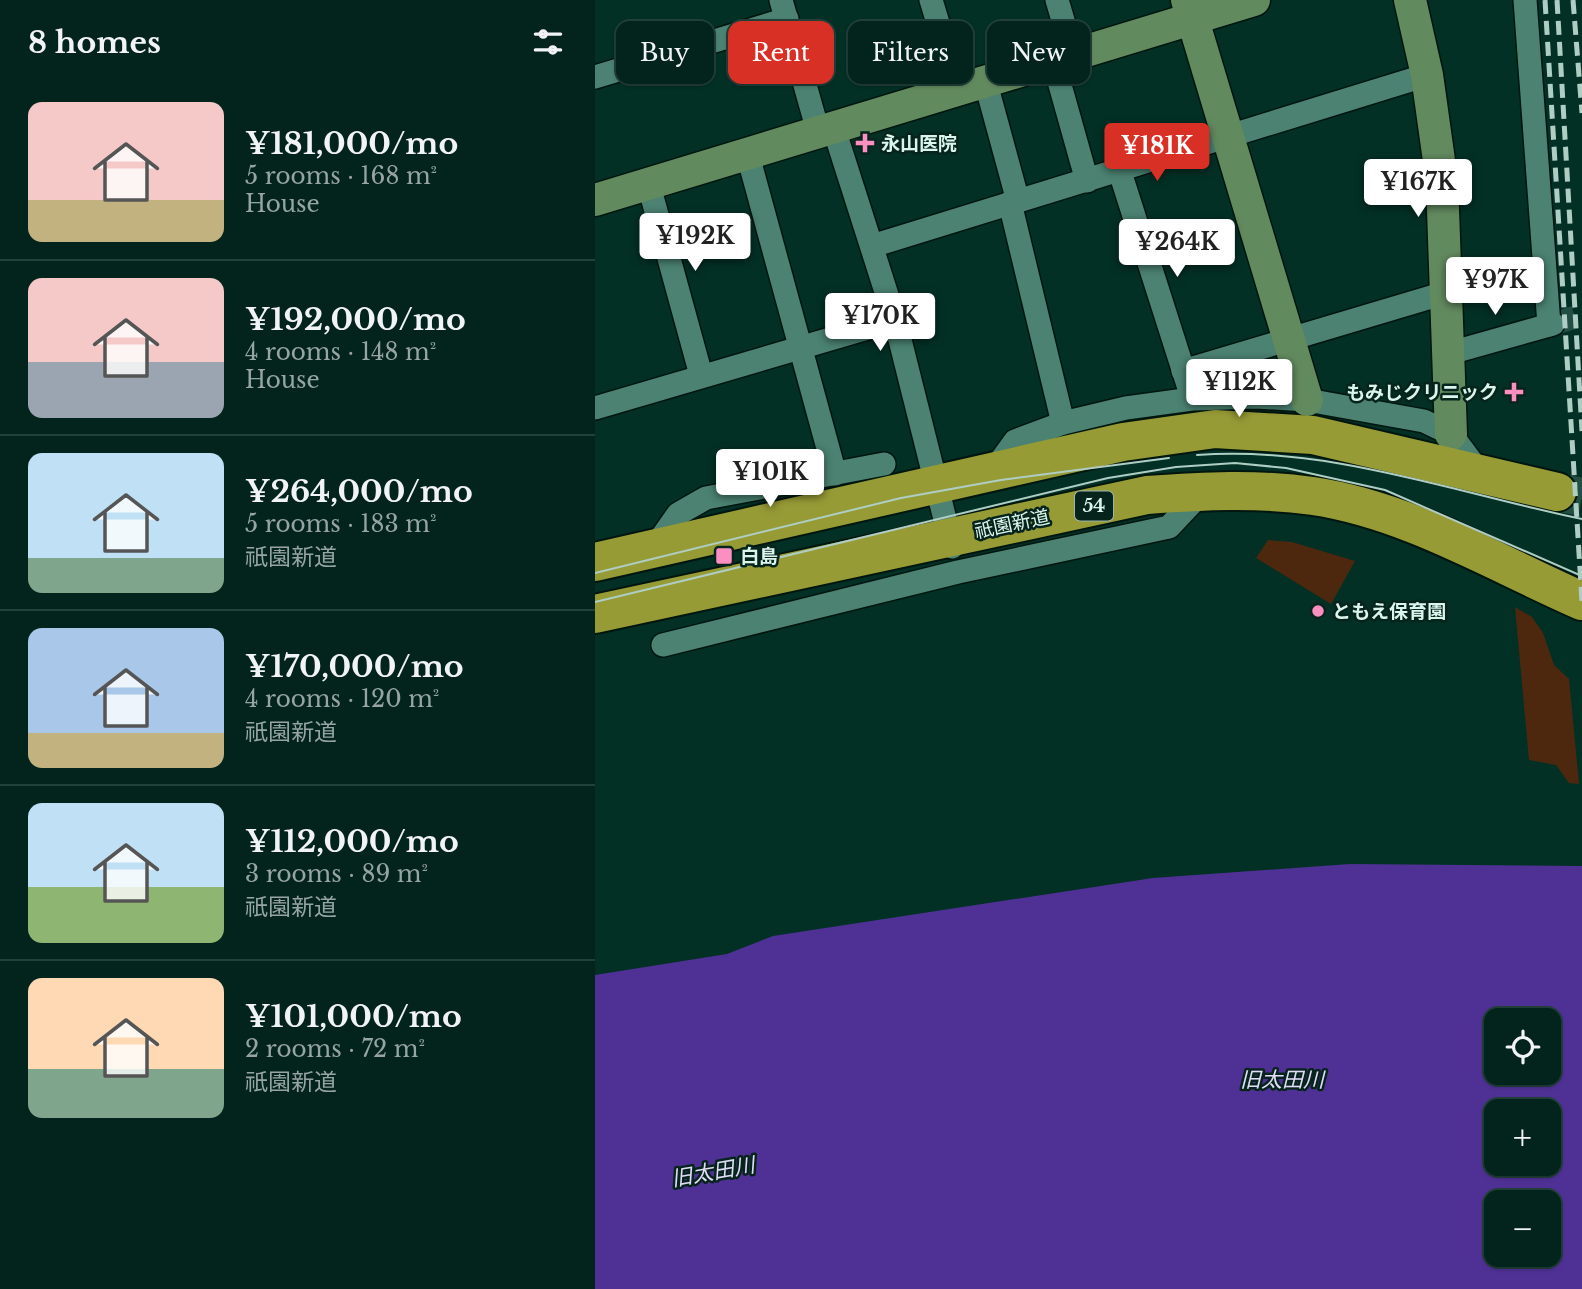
<!DOCTYPE html>
<meta charset="utf-8">
<style>
:root{--surface:#02241c;--page:#103029;--text:#f1f3f6;--muted:#96a4a3;--line:#23413b;--accent:#d93025}
body{margin:0;font-family:"Libre Baskerville","Noto Sans JP",serif;background:var(--page);color:var(--text);height:100vh;display:flex;flex-direction:column;font-size:26px;white-space:nowrap}
*{box-sizing:border-box;margin:0}
p{font-size:23px;color:var(--muted)}
.icon{flex:none;width:38px;height:38px;fill:none;stroke:currentColor;stroke-width:2;stroke-linecap:round;stroke-linejoin:round}
.map{position:relative;flex:1;overflow:hidden}
.details{display:flex;flex-direction:column;background:var(--surface);width:595px}
.details>*{flex:none}
.guide{position:absolute;left:21px;top:21px;width:665px;height:63px;display:flex;gap:14px}
.buttons{position:absolute;left:889px;top:1008px;display:grid;gap:14px}
.buttons a{display:grid;place-items:center;width:77px;height:77px;border-radius:14px;background:var(--surface);box-shadow:0 2px 5px #0004,0 0 0 2px var(--line);font-size:35px}
.price{position:absolute;translate:-50% -60px;padding:0 16px;border-radius:7px;background:#fff;color:#222;font-size:23px;line-height:46px;filter:drop-shadow(0 2px 4px #0008)}
.price::after{content:'';position:absolute;left:50%;top:42px;width:21px;height:16px;margin-left:-10px;background:inherit;clip-path:polygon(0 0,100% 0,50% 100%)}
.price.current{background:var(--accent);color:#fff}
ul{padding:0;list-style:none}
li{display:flex;align-items:center;gap:21px;height:175px;padding:0 28px}
li+li{border-top:2px solid var(--line)}
li span{display:grid;place-items:center;flex:none;width:196px;height:140px;border-radius:14px;color:#555}
li>.icon{margin-inline-start:auto}
span .icon{width:84px;height:84px;fill:#fffc;stroke-width:1}
li b{font-size:30px}
h2{display:flex;justify-content:space-between;align-items:center;height:84px;padding:0 28px;font-size:30px}
.chip{padding:0 24px;border-radius:14px;background:var(--surface);box-shadow:0 2px 5px #0004,0 0 0 2px var(--line);font-size:24px;line-height:63px}
.chip.current{background:var(--accent);color:#fff}
main{display:flex;flex:1;min-height:0}
.map>svg:first-child{display:block}
.green{fill:#4d280f}
.water{fill:#4f3195;fill-rule:evenodd}
.lines{fill:none;stroke-linecap:round;stroke-linejoin:round}
.street-tunnel{stroke:#234e43;stroke-width:23;stroke-dasharray:23 11;stroke-linecap:butt}
.highway-tunnel{stroke:#234e43;stroke-width:38;stroke-dasharray:38 19;stroke-linecap:butt}
.street-casing{stroke:#00160f;stroke-width:26}
.secondary-casing{stroke:#00160f;stroke-width:35}
.highway-casing{stroke:#00160f;stroke-width:42}
.street{stroke:#4b8271;stroke-width:23}
.secondary{stroke:#628a5f;stroke-width:32}
.highway{stroke:#979b36;stroke-width:38}
.tram{stroke:#aecdc3;stroke-width:2}
.rail{stroke:#aecdc3;stroke-width:5;stroke-dasharray:14 7;stroke-linecap:butt}
.poi-dot{fill:#fc8fc1;stroke:#07241c;stroke-width:2.5}
.labels{text-anchor:middle;dominant-baseline:central;stroke-width:5;stroke-linejoin:round;paint-order:stroke}
.shield{fill:#07241c;stroke:#9bb7ae;stroke-width:2}
.shield-label{font-size:18px;font-weight:bold;fill:#daf6ec}
.poi-label{font-size:19px;font-weight:bold;fill:#daf6ec;stroke:#07241c;text-anchor:start}
.street-label{font-size:19px;fill:#daf6ec;stroke:#07241c}
.water-label{font-size:21px;font-style:italic;fill:#e1ddf9;stroke:#07241c}
</style>
<main>
<section class="details">
<h2>8 homes<svg class="icon" aria-label="filters" viewBox="0 0 24 24"><path d="M4 7h16M4 17h16"/><circle cx="9" cy="7" r="2"/><circle cx="15" cy="17" r="2"/></svg></h2>
<ul>
<li><span style="background:linear-gradient(#f6c9c9 70%,#c2b280 0)"><svg class="icon" aria-label="home" viewBox="0 0 24 24"><path d="M3 11l9-7 9 7M6 9v11h12V9"/></svg></span><div><b>¥181,000/mo</b><p>5 rooms · 168 m²</p><p>House</p></div></li>
<li><span style="background:linear-gradient(#f6c9c9 60%,#9aa5b1 0)"><svg class="icon" aria-label="home" viewBox="0 0 24 24"><path d="M3 11l9-7 9 7M6 9v11h12V9"/></svg></span><div><b>¥192,000/mo</b><p>4 rooms · 148 m²</p><p>House</p></div></li>
<li><span style="background:linear-gradient(#bfe0f5 75%,#7fa58c 0)"><svg class="icon" aria-label="home" viewBox="0 0 24 24"><path d="M3 11l9-7 9 7M6 9v11h12V9"/></svg></span><div><b>¥264,000/mo</b><p>5 rooms · 183 m²</p><p>祇園新道</p></div></li>
<li><span style="background:linear-gradient(#a9c7e8 75%,#c2b280 0)"><svg class="icon" aria-label="home" viewBox="0 0 24 24"><path d="M3 11l9-7 9 7M6 9v11h12V9"/></svg></span><div><b>¥170,000/mo</b><p>4 rooms · 120 m²</p><p>祇園新道</p></div></li>
<li><span style="background:linear-gradient(#bfe0f5 60%,#8fb573 0)"><svg class="icon" aria-label="home" viewBox="0 0 24 24"><path d="M3 11l9-7 9 7M6 9v11h12V9"/></svg></span><div><b>¥112,000/mo</b><p>3 rooms · 89 m²</p><p>祇園新道</p></div></li>
<li><span style="background:linear-gradient(#ffd9b3 65%,#7fa58c 0)"><svg class="icon" aria-label="home" viewBox="0 0 24 24"><path d="M3 11l9-7 9 7M6 9v11h12V9"/></svg></span><div><b>¥101,000/mo</b><p>2 rooms · 72 m²</p><p>祇園新道</p></div></li>
</ul>
</section>
<div class="map">
<svg width="987" height="1289" viewBox="0 0 987 1289">
<rect width="100%" height="100%" fill="#033025"/>
<!-- green -->
<g class="green">
<polygon points="673,540 697,542 760,561 736,604 661,558"/>
<polygon points="920,607 937,617 948,633 959,665 974,679 984,784 974,783 961,765 934,760"/>
</g>
<!-- water -->
<path class="water" d="M755 864 987 866V1289H0V975L132 954 178 936 558 878ZM901 1020H954V1073H901ZM901 1111H954V1164H901ZM901 1202H954V1255H901Z"/>
<g class="lines">
<!-- street-tunnel -->
<polyline class="street-tunnel" points="958,324 987,315"/>
<!-- highway-tunnel -->
<polyline class="highway-tunnel" points="962,492 987,497"/>
<!-- street casing -->
<g class="street-casing">
<g id="street">
<polyline points="186,0 223,131"/>
<polyline points="336,0 363,89"/>
<polyline points="462,0 478,54"/>
<polyline points="930,0 954,325"/>
<polyline points="458,60 492,181"/>
<polyline points="0,77 192,19"/>
<polyline points="390,80 423,201"/>
<polyline points="238,126 300,320 357,547"/>
<polyline points="152,152 240,474"/>
<polyline points="525,172 593,385"/>
<polyline points="53,182 106,375"/>
<polyline points="415,203 468,423"/>
<polyline points="277,246 832,75"/>
<polyline points="855,353 958,324"/>
<polyline points="588,371 853,292"/>
<polyline points="0,408 300,320"/>
<polyline points="399,470 420,441 468,423 531,408 597,399 661,397 712,400 829,421 856,434 885,473"/>
<polyline points="57,551 83,514 111,498 289,464"/>
<polyline points="68,645 363,572 574,527 608,491"/>
</g>
</g>
<!-- secondary casing -->
<g class="secondary-casing">
<g id="secondary">
<polyline points="592,0 712,400"/>
<polyline points="815,0 832,75 847,182 856,434"/>
<polyline points="0,200 659,0"/>
</g>
</g>
<!-- highway casing -->
<g class="highway-casing">
<g id="highway">
<polyline points="0,562 528,442 620,429 718,435 962,492"/>
<path d="M0 614 552 495C607 491 662 488 718 496 813 510 900 563 987 601"/>
</g>
</g>
<!-- street -->
<use href="#street" class="street"/>
<!-- secondary -->
<use href="#secondary" class="secondary"/>
<!-- highway -->
<use href="#highway" class="highway"/>
<!-- tram -->
<g class="tram">
<path d="M602 455C732 445 861 493 987 519"/>
<polyline points="0,573 306,498 406,480 574,458"/>
<polyline points="0,602 513,478 581,467 640,463 691,468 790,490 987,576"/>
</g>
<!-- rail -->
<g class="rail">
<polyline points="950,0 987,602"/>
<polyline points="962,0 987,431"/>
<polyline points="978,0 987,113"/>
</g>
</g>
<!-- markers -->
<g class="poi-dot">
<path d="M266.5 132.5h7v7h7v7h-7v7h-7v-7h-7v-7h7z"/>
<path d="M915.5 381.5h7v7h7v7h-7v7h-7v-7h-7v-7h7z"/>
<rect x="120" y="547" width="18" height="18" rx="3.5"/>
<circle cx="723" cy="611" r="7"/>
</g>
<g class="labels">
<!-- shield labels -->
<rect class="shield" x="480" y="491.5" width="38" height="29" rx="5"/>
<g class="shield-label">
<text x="499" y="506">54</text>
</g>
<!-- poi labels -->
<g class="poi-label">
<text x="286" y="143">永山医院</text>
<text x="903" y="392" text-anchor="end">もみじクリニック</text>
<text x="145" y="556">白島</text>
<text x="737" y="611">ともえ保育園</text>
</g>
<!-- street labels -->
<g class="street-label">
<text transform="translate(417 524) rotate(-12)">祇園新道</text>
</g>
<!-- water labels -->
<g class="water-label">
<text x="687" y="1080">旧太田川</text>
<text transform="translate(118 1172) rotate(-10)">旧太田川</text>
</g>
</g>
</svg>
<div class="buttons">
<a><svg class="icon" aria-label="locate" viewBox="0 0 24 24"><circle cx="12" cy="12" r="6"/><path d="M12 2v4M12 18v4M2 12h4M18 12h4"/></svg></a>
<a>+</a>
<a>−</a>
</div>
<b class="price current" style="left:562px;top:183px">¥181K</b>
<b class="price" style="left:823px;top:219px">¥167K</b>
<b class="price" style="left:100px;top:273px">¥192K</b>
<b class="price" style="left:582px;top:279px">¥264K</b>
<b class="price" style="left:900px;top:317px">¥97K</b>
<b class="price" style="left:285px;top:353px">¥170K</b>
<b class="price" style="left:644px;top:419px">¥112K</b>
<b class="price" style="left:175px;top:509px">¥101K</b>
<div class="guide">
<a class="chip">Buy</a>
<a class="chip current">Rent</a>
<a class="chip">Filters</a>
<a class="chip">New</a>
</div>
</div>
</main>
